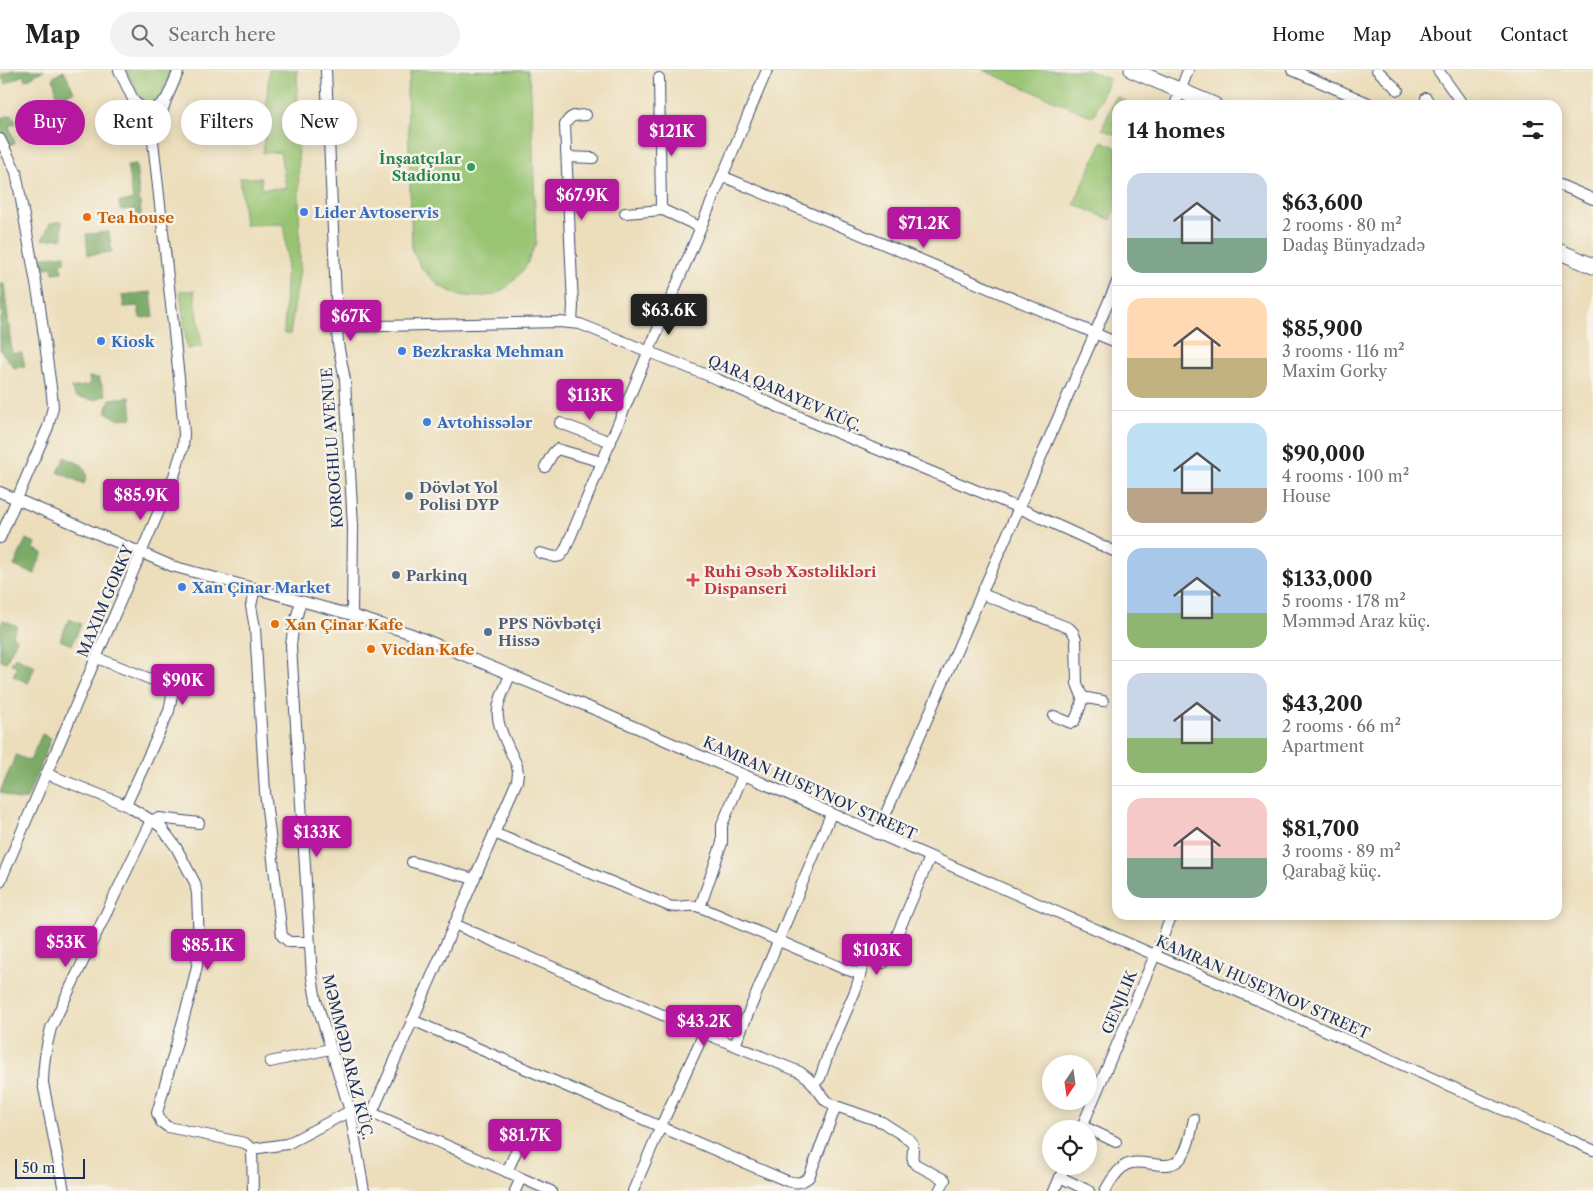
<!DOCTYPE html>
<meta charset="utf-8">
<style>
:root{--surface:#fff;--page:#f2f2f2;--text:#202124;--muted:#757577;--line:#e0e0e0;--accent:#b5179e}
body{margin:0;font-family:"Libre Caslon Text",serif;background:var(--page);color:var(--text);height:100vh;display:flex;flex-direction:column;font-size:19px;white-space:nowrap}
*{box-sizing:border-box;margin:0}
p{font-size:16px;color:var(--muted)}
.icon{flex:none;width:28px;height:28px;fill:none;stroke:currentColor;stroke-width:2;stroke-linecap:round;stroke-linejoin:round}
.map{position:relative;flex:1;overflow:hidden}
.details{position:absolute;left:1112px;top:30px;width:450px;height:820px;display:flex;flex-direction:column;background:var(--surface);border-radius:15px;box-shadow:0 2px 12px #0003}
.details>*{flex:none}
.guide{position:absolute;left:15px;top:30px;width:475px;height:45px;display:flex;gap:10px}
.needle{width:32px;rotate:193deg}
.controls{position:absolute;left:1042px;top:985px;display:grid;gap:10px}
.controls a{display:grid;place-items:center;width:55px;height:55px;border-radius:50%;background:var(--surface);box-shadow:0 2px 12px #0003;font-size:25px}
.scale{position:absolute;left:15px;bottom:12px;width:70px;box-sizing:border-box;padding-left:5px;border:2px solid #1b2f5e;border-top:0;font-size:14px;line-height:18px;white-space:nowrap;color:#1b2f5e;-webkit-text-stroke:4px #f7f3e8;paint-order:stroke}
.price{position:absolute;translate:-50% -42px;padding:0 11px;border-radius:5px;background:var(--accent);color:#fff;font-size:16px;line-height:32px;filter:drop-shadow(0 1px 2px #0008)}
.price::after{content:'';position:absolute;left:50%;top:30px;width:15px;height:11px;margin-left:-8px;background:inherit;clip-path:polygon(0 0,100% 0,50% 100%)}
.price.active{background:#222;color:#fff}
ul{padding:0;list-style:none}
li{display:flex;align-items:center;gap:15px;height:125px;padding:0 15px}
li+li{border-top:1px solid var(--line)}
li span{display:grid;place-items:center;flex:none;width:140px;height:100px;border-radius:15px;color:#555}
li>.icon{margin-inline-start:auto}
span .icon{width:60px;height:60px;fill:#fffc;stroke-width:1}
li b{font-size:21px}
h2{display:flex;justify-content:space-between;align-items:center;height:60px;padding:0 15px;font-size:21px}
.chip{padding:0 18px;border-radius:22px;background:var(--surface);box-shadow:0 2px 12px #0003;font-size:18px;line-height:45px}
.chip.active{background:var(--accent);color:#fff}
header{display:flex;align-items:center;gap:30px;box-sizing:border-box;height:70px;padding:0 25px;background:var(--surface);border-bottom:1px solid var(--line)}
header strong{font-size:24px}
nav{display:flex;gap:28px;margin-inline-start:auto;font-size:18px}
.search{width:350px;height:45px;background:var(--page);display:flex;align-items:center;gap:12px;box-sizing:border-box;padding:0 18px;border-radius:28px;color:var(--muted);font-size:19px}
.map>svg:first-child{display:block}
.green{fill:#99c573;stroke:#5a7a68}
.forest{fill:#7aaa65;stroke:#4a6c62}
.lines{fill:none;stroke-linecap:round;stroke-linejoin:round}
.street-casing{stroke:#3a496c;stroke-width:12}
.secondary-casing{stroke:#3a496c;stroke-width:17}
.street{stroke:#fff;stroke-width:10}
.secondary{stroke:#fff;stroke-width:15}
.leisure-dot{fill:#2e9e5b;stroke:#f7f3e8;stroke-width:2}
.shop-dot{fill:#3f7fe0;stroke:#f7f3e8;stroke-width:2}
.food-dot{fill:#e8710a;stroke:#f7f3e8;stroke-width:2}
.service-dot{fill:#5c6f8a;stroke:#f7f3e8;stroke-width:2}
.health-dot{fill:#e0444e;stroke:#f7f3e8;stroke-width:2}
.labels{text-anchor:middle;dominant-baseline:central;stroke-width:5;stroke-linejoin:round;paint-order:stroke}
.leisure-label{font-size:15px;font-weight:bold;fill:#27864d;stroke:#f7f3e8;text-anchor:end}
.shop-label{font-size:15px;font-weight:bold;fill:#366cbe;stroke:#f7f3e8;text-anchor:start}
.food-label{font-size:15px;font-weight:bold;fill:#c56008;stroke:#f7f3e8;text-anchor:start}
.street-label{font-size:15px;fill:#1b2f5e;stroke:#f7f3e8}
.service-label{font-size:15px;font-weight:bold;fill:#4e5e75;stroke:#f7f3e8;text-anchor:start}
.health-label{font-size:15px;font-weight:bold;fill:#be3a42;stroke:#f7f3e8;text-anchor:start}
</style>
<header>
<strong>Map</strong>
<div class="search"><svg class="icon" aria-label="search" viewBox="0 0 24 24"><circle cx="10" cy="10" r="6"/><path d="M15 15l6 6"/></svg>Search here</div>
<nav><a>Home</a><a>Map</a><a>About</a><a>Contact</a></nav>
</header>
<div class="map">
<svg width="1593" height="1121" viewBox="0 0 1593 1121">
<rect width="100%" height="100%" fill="#f7f3e8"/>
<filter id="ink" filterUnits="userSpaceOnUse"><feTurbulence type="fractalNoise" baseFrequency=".02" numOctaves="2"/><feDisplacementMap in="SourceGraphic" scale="10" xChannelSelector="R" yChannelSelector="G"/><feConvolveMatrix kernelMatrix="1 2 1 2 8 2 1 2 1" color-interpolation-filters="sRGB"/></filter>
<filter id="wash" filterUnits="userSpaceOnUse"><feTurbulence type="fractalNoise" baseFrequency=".0096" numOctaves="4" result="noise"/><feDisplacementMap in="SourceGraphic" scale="20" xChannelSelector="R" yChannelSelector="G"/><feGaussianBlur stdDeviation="1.12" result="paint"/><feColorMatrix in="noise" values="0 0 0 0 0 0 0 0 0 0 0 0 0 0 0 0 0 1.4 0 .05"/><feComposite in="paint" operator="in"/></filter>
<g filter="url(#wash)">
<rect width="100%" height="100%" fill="#ecdebb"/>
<!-- green -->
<g class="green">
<polygon points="126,0 171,0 158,31 155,34 148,35 142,32"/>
<polygon points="269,0 297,0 300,199 290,264 284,264 287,188 284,154 245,155 240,108 261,108 261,119 286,118 280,82 263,83"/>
<polygon points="412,0 528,1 531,20 536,173 525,198 507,217 493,225 476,227 458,225 438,215 421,198 412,180 407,19"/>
<polygon points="983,0 1087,0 1109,9 1093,47"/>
<polygon points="1116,26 1133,35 1118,35 1117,65 1102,59"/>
<polygon points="1102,71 1117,78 1117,134 1111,150 1074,134"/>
<polygon points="180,221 194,221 202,276 187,279"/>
</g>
<!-- forest -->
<g class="forest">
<polygon points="12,0 44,0 26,10 23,5 5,14 1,5"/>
<polygon points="64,1 74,22 57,27 53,7"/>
<polygon points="12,45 16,53 9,56 15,73 8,75 0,56 0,48"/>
<polygon points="136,94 142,153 137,154 135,139 120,140 119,132 133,130 127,95"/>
<polygon points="62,151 63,168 42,170 50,153"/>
<polygon points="109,162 112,182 88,185 86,164"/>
<polygon points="65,185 65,192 61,193 62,202 53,203 52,197 39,199 37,188"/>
<polygon points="0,214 4,214 12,283 22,283 25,297 14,298 0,279 0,249 2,249"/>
<polygon points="151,222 154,247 140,248 138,236 124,237 122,225"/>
<polygon points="89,307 99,308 106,325 94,330 76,327 71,318 90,315"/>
<polygon points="130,327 132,348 117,349 106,342 110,329"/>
<polygon points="65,387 82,395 87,405 84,414 58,402"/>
<polygon points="26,469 36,473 34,479 43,483 36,498 35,504 14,496"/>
<polygon points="69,549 81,554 72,575 60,570"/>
<polygon points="3,550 17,556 12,566 17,569 6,592 0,590 0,558"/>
<polygon points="15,587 35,596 28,613 13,606 17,596 11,594"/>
<polygon points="42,664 51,668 27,729 17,730 0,722 16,685 30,691"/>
</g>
</g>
<g filter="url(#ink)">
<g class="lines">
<!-- street casing -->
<g class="street-casing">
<g id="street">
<polyline points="326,0 338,274 345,310 353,456 352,545"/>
<polyline points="1292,0 1373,35"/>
<polyline points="1377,0 1398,20"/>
<polyline points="1438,0 1463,35"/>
<polyline points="659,8 661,136 663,140 700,157"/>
<polyline points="1426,28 1431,35"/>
<path d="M136 33C147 43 154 41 164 31"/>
<polyline points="1175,35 1188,0"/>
<polyline points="0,69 16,102 39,230 52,325 53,337 48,357 0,468"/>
<polyline points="153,70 166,30 179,0"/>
<polyline points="567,87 593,88"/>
<polyline points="722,106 1118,273"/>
<polyline points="1558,114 1593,129"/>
<polyline points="625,143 663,140"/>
<path d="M572 252 573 236 565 55C570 44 576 46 586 45"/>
<polyline points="337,257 560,252 580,254 719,310 818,355 1019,438 1118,483"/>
<polyline points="560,353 611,372"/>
<polyline points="545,397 553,383 557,379 602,392"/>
<polyline points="0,422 172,496 352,545 412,564 603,643 1264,933 1593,1080"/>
<polyline points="540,483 555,487 560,486 565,480 767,0"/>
<polyline points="255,518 251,536 255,558 265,722 282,866 289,872 309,872"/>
<path d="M982 524 1069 558 1073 562 1076 569 1077 613C1078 618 1082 624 1082 628 1082 636 1077 645 1074 652L1071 653 1054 646"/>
<polyline points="301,531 293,559 291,576 312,907 316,930 350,1041 364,1121"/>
<polyline points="97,588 168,616 173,620 169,641 126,735"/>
<polyline points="1082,627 1103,631"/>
<polyline points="47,704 126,735 151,750 161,757 176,777 195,813 197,824 199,874 197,896 191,922 157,1043 161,1052 168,1057 245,1073 252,1079 253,1121"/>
<path d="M494 763 669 836C680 839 689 833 700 837L842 898 860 904"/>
<polyline points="877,764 1118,210"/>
<polyline points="412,792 474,809"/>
<polyline points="0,812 174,406 183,377 184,364 180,317 153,71 119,0"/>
<polyline points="700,837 722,773 722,755 743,705"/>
<path d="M454 854 704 963 800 1002 808 1008 826 1031 836 1036 882 1052 910 1070 913 1074C914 1082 910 1088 915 1094L945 1110 939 1121"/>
<path d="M412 950 787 1111C796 1113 801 1114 809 1107L836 1036"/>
<polyline points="735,975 831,744"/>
<polyline points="270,992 330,979"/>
<polyline points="813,1015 820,1008 830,979 856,919 864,892 867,890 883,893 886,891 930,787"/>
<path d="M372 1043 517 711 518 703 517 696C511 681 495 655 498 639 499 628 506 616 510 605"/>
<polyline points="1081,1059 1172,845"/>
<polyline points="1089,1059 1116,1072"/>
<polyline points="252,1079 287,1074 350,1041 362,1041 372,1043 551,1121"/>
<polyline points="507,1102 521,1070"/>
<polyline points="1060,1107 1089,1121"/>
<path d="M64 1121 43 1013C43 993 46 977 51 958L151 750 159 748 199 753"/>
<polyline points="515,1121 521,1108"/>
<polyline points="633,1121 661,1056 704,963"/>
<polyline points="1054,1121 1065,1096"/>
<path d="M1105 1121C1110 1112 1115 1103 1124 1096 1140 1085 1166 1104 1180 1089 1189 1079 1191 1061 1194 1049"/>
</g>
</g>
<!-- secondary casing -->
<g class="secondary-casing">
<g id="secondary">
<polyline points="1132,0 1214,35"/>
<polyline points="1558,181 1593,196"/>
</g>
</g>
<!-- street -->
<use href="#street" class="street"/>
<!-- secondary -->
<use href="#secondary" class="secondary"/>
</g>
</g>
<!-- markers -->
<circle class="leisure-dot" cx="471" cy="97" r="5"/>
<g class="shop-dot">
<circle cx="304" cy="142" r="5"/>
<circle cx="101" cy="271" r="5"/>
<circle cx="402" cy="281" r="5"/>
<circle cx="427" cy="352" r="5"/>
<circle cx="182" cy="517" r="5"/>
</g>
<g class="food-dot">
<circle cx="87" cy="147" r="5"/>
<circle cx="275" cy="554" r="5"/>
<circle cx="371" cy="579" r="5"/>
</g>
<g class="service-dot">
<circle cx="409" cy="426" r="5"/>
<circle cx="396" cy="505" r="5"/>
<circle cx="488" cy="562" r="5"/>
</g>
<path class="health-dot" d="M690.5 502.5h5v5h5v5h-5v5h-5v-5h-5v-5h5z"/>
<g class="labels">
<!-- leisure labels -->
<g class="leisure-label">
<text x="461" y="88">İnşaatçılar<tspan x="461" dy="17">Stadionu</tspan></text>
</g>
<!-- shop labels -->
<g class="shop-label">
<text x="314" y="142">Lider Avtoservis</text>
<text x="111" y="271">Kiosk</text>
<text x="412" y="281">Bezkraska Mehman</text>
<text x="437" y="352">Avtohissələr</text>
<text x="192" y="517">Xan Çinar Market</text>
</g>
<!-- food labels -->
<g class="food-label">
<text x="97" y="147">Tea house</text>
<text x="285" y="554">Xan Çinar Kafe</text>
<text x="381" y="579">Vicdan Kafe</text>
</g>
<!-- street labels -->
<g class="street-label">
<text transform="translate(785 323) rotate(24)">QARA QARAYEV KÜÇ.</text>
<text transform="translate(332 378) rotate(-94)">KOROGHLU AVENUE</text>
<text transform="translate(105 531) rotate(-67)">MAXIM GORKY</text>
<text transform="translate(810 718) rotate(24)">KAMRAN HUSEYNOV STREET</text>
<text transform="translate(1263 917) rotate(24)">KAMRAN HUSEYNOV STREET</text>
<text transform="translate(1119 932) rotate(-67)">GENJLIK</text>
<text transform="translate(348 987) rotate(76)">MƏMMƏD ARAZ KÜÇ.</text>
</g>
<!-- service labels -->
<g class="service-label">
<text x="419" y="417">Dövlət Yol<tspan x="419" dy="17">Polisi DYP</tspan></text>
<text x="406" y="505">Parkinq</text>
<text x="498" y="553">PPS Növbətçi<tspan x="498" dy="17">Hissə</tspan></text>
</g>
<!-- health labels -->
<g class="health-label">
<text x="704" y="501">Ruhi Əsəb Xəstəlikləri<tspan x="704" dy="17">Dispanseri</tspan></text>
</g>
</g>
</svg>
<div class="controls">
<a><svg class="needle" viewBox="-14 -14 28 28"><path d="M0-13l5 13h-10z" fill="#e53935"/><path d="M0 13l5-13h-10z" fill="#757577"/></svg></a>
<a><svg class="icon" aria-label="locate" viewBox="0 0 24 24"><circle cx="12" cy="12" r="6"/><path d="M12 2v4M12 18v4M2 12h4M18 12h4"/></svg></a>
</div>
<div class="scale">50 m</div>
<b class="price" style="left:672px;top:87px">$121K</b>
<b class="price" style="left:582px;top:151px">$67.9K</b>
<b class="price" style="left:924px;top:179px">$71.2K</b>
<b class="price active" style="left:669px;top:266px">$63.6K</b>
<b class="price" style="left:351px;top:272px">$67K</b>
<b class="price" style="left:590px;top:351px">$113K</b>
<b class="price" style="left:141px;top:451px">$85.9K</b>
<b class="price" style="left:183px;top:636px">$90K</b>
<b class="price" style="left:317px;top:788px">$133K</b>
<b class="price" style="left:66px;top:898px">$53K</b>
<b class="price" style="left:208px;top:901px">$85.1K</b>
<b class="price" style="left:877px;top:906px">$103K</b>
<b class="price" style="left:704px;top:977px">$43.2K</b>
<b class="price" style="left:525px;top:1091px">$81.7K</b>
<div class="guide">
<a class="chip active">Buy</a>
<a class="chip">Rent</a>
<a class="chip">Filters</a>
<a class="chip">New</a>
</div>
<section class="details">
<h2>14 homes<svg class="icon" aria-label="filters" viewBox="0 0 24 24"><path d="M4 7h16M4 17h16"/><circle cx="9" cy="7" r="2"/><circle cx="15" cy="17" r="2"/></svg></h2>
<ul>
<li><span style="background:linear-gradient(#c9d6e8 65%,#7fa58c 0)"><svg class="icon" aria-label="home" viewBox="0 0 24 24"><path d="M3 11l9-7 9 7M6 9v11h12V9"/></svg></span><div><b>$63,600</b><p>2 rooms · 80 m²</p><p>Dadaş Bünyadzadə</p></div></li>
<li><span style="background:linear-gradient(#ffd9b3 60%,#c2b280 0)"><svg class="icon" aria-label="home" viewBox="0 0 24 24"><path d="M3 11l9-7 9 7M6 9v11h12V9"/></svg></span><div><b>$85,900</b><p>3 rooms · 116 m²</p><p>Maxim Gorky</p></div></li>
<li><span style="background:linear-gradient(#bfe0f5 65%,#b9a48a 0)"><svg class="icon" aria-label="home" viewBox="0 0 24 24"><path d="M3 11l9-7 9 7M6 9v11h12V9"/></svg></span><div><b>$90,000</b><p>4 rooms · 100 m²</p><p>House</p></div></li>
<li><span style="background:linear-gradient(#a9c7e8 65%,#8fb573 0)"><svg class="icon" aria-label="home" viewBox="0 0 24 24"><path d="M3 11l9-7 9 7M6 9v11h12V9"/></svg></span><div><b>$133,000</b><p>5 rooms · 178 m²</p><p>Məmməd Araz küç.</p></div></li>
<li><span style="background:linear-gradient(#c9d6e8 65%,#8fb573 0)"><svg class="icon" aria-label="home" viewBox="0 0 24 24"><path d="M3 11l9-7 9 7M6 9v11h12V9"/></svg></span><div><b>$43,200</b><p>2 rooms · 66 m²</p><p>Apartment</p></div></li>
<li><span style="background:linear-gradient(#f6c9c9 60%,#7fa58c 0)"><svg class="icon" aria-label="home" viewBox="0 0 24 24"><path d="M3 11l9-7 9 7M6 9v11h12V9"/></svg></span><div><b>$81,700</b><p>3 rooms · 89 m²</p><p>Qarabağ küç.</p></div></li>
</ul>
</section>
</div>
